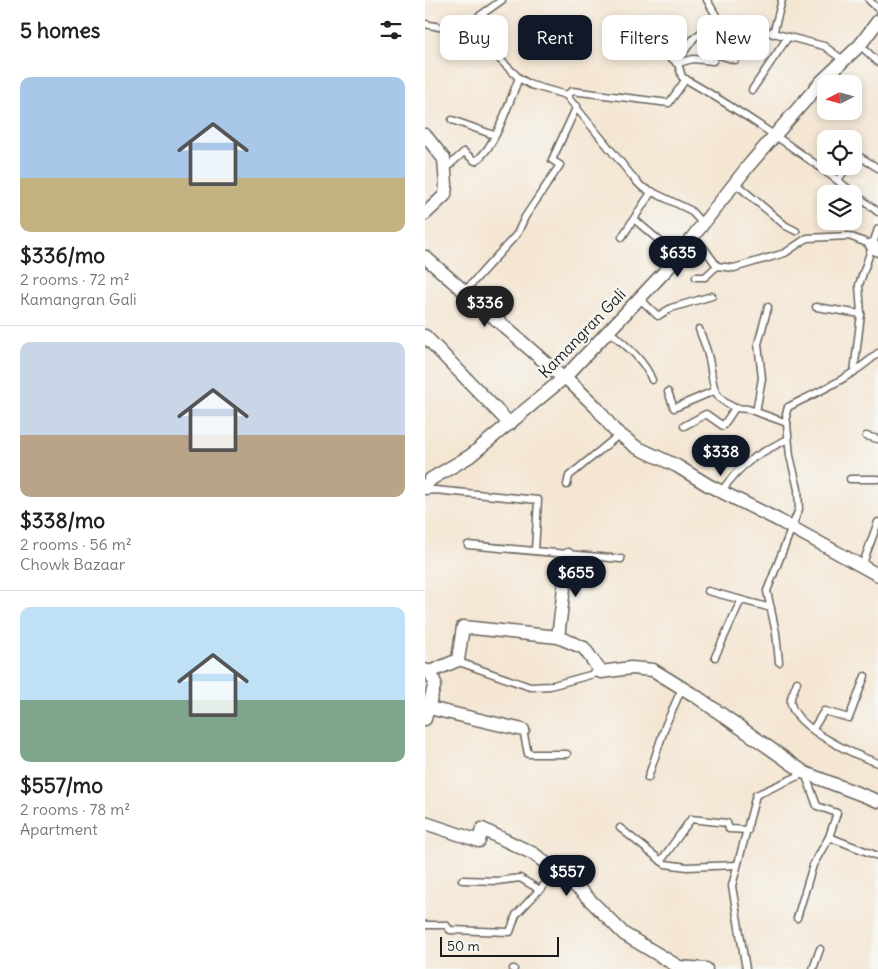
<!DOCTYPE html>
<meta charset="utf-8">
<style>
:root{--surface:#fff;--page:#f6f6f6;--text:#222;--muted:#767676;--line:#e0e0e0;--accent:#111827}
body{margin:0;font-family:Delius,sans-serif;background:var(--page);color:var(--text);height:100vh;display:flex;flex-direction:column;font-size:19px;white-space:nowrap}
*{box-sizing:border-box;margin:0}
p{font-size:16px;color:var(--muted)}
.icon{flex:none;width:28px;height:28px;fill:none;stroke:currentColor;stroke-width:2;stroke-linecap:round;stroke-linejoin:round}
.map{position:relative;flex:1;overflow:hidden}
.side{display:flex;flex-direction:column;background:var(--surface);width:425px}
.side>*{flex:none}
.guide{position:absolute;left:15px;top:15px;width:362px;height:45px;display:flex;gap:10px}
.needle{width:32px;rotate:264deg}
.buttons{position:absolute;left:392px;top:75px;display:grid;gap:10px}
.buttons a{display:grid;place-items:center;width:45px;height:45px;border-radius:10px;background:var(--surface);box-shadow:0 2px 8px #0003;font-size:25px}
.scale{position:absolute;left:15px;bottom:12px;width:119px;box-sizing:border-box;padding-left:5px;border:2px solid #1c1c1c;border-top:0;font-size:14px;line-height:18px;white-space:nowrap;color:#1c1c1c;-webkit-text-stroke:4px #f6f6f2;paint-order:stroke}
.price{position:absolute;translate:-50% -42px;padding:0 11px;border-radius:18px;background:var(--accent);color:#fff;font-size:16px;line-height:32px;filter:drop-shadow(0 1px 2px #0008)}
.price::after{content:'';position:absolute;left:50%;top:30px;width:15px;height:11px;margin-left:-8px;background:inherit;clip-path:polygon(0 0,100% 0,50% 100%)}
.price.selected{background:#222;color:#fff}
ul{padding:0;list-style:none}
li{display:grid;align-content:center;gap:10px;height:265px;padding:0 20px}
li+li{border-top:1px solid var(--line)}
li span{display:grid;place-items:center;height:155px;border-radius:10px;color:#555}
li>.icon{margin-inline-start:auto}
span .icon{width:90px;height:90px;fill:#fffc;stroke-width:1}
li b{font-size:21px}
h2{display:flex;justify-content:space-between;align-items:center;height:60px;padding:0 20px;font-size:21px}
.pill{padding:0 18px;border-radius:10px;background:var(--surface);box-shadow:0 2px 8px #0003;font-size:18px;line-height:45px}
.pill.selected{background:var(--accent);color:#fff}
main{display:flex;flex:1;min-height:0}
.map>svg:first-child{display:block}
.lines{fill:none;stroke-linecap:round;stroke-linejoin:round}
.lane-casing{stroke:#68635c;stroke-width:9}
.street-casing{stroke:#68635c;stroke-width:15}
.lane{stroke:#fff;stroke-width:6}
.street{stroke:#fff;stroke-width:12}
.labels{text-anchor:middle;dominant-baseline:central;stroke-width:4.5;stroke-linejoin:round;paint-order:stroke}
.street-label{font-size:16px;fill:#1c1c1c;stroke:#f6f6f2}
</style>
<main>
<section class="side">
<h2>5 homes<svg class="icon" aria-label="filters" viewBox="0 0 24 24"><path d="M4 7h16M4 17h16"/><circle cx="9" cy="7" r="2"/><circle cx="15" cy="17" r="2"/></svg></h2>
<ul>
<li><span style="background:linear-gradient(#a9c7e8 65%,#c2b280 0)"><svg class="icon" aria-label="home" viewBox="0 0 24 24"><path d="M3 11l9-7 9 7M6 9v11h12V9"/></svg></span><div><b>$336/mo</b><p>2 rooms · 72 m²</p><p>Kamangran Gali</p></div></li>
<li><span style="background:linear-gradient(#c9d6e8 60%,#b9a48a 0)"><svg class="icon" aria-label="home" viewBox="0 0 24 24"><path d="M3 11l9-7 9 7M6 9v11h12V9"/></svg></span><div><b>$338/mo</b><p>2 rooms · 56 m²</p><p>Chowk Bazaar</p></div></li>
<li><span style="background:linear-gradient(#bfe0f5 60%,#7fa58c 0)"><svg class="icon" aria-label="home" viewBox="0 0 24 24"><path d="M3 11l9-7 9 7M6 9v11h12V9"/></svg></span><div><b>$557/mo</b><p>2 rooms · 78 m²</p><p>Apartment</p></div></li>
</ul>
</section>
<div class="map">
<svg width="453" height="969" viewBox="0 0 453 969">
<rect width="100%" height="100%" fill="#f6f6f2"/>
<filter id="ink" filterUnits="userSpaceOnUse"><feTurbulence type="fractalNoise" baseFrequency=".02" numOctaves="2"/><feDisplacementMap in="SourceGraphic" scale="10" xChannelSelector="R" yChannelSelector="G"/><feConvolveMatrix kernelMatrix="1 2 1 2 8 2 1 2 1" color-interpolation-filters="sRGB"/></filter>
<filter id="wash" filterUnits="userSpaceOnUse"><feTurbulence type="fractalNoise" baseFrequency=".0096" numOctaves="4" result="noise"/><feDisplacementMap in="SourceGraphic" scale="20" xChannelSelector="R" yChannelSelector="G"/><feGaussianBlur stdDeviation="1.12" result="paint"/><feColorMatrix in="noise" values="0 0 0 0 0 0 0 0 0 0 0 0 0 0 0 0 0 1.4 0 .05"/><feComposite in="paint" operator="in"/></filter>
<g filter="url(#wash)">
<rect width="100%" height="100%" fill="#f4e6d3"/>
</g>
<g filter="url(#ink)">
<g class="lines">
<!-- lane casing -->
<g class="lane-casing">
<g id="lane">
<polyline points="282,0 293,19 399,46 418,60"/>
<polyline points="444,0 453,9"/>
<polyline points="0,24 33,31 64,49 94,78 106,85 141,95 211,181 217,187 265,210 278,224"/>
<polyline points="348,34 357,0"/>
<polyline points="46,39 53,17 77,0"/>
<path d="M222 41 253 63 257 77C326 117 391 162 453 212"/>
<polyline points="435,45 453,62"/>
<polyline points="251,63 269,38 293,19"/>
<polyline points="253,63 268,59 288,61 291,54 310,60"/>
<polyline points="327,90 363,37"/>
<polyline points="141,95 147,91 244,103 261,79"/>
<polyline points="27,120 69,135"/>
<polyline points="429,159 432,155 453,168"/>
<path d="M20 169 39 152 50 161C70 150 85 99 94 78"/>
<polyline points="413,180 423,166"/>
<polyline points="310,183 361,226 371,231"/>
<polyline points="209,219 252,256"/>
<polyline points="197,237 227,191"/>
<polyline points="268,237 279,248 292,266 309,268 360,253 382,238 424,236 447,245"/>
<polyline points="271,277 280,277 292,266"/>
<polyline points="39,292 92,234 100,217 135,165 127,160 152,106"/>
<polyline points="214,298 233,316 246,308 287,296"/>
<polyline points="391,307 436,314"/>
<path d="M274 329C277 338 281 346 283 355 290 380 282 395 310 408"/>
<path d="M183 330C200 345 219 359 227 380"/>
<polyline points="429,372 436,314 434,285 453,229"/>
<polyline points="243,392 249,408 289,391"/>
<polyline points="331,412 337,378 333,344 343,307"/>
<polyline points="259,426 281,414 298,426 310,408 323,409 362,423"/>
<polyline points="441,436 453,439"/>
<polyline points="425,479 453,479"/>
<polyline points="142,485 144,476 195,434"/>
<polyline points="0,491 10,490 113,500 110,551"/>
<path d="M296 492C316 463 332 454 363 439"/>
<polyline points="43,545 196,559"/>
<polyline points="437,566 453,522"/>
<polyline points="283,591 346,608"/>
<polyline points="290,657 316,600"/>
<polyline points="31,661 105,687 125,686 176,672"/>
<path d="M354 662 351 633 342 591 374 509 373 489 365 456 361 414 363 407C395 391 427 377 453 353"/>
<path d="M372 682C370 690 364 697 366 704 372 729 430 755 453 763"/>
<polyline points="388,729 399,711 424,718 440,676"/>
<polyline points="98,730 103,754 142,754"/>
<polyline points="223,778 241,724 257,688"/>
<polyline points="195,828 240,864 262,867 312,865"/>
<polyline points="236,861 266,819 302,823 304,829 323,830"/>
<polyline points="37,880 72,881 95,878 115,890"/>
<polyline points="372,918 388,865 404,837"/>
<polyline points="0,925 21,925 25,930 85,932 91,915 132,871"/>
<polyline points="88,969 89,969"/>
<polyline points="321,969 307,886 331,795 380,773 392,806 412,813 404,837 453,856"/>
<polyline points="388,969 395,949"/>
</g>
</g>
<!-- street casing -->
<g class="street-casing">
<g id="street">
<polyline points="0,135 19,159 21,185 20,195 0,214"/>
<polyline points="447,245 453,250"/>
<polyline points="0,257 138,378"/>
<polyline points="0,336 85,424"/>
<polyline points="140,377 171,407 189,430 211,447 252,466 283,485 353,520 453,575"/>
<polyline points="0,487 6,479 45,456 140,377 245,266 324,165 397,81 435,45 453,21"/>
<polyline points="133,637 143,555"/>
<polyline points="0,670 5,672 10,683 0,719"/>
<polyline points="5,672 33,660 38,627 133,637 159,648 176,672 206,668 228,670 272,697 380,773 453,801"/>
<polyline points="4,708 98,730"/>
<polyline points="0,823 54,841 57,829 109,854 155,890 199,934 254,967 281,969"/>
</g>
</g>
<!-- lane -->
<use href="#lane" class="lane"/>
<!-- street -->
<use href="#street" class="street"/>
</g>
</g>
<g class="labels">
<!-- street labels -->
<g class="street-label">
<text transform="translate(157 333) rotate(-46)">Kamangran Gali</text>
</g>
</g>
</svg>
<div class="buttons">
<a><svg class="needle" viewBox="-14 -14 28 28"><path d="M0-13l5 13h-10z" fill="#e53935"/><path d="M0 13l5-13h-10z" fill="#767676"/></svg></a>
<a><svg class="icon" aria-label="locate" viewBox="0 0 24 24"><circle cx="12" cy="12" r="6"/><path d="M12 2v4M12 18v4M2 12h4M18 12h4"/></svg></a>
<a><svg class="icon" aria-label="layers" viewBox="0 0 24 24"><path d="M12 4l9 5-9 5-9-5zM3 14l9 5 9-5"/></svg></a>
</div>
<div class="scale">50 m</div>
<b class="price" style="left:253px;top:278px">$635</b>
<b class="price selected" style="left:60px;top:328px">$336</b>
<b class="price" style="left:296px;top:477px">$338</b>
<b class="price" style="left:151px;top:598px">$655</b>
<b class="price" style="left:142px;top:897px">$557</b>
<div class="guide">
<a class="pill">Buy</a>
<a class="pill selected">Rent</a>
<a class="pill">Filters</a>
<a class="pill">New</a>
</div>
</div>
</main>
